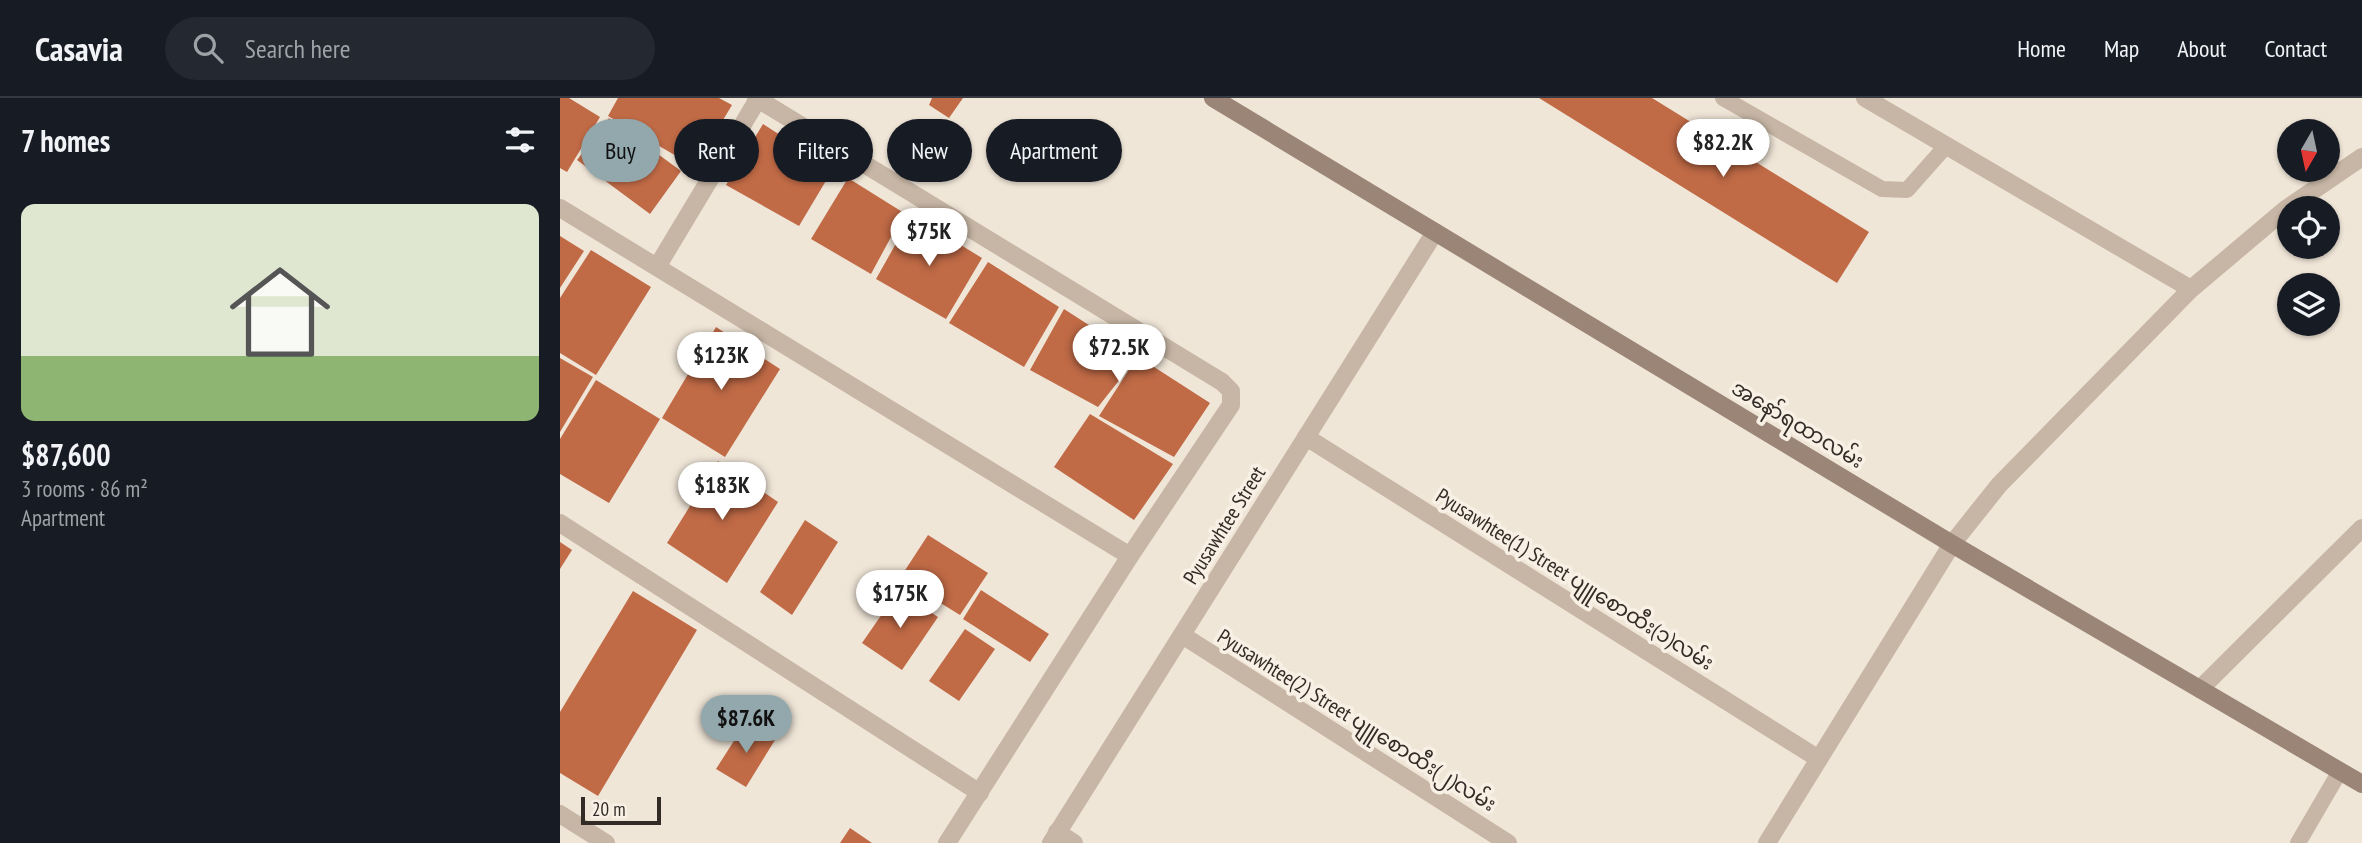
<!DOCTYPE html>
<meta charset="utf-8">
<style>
:root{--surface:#171b24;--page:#242831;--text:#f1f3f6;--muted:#9ea1a6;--line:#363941;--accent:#92a8ac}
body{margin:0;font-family:"PT Sans Narrow","Noto Sans Myanmar",sans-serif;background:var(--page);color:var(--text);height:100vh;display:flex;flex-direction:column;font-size:26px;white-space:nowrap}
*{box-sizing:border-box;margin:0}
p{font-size:23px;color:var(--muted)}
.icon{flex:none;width:38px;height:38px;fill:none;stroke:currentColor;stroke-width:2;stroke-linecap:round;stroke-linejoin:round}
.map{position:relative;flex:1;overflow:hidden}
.side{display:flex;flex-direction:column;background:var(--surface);width:560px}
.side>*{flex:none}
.hud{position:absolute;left:21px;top:21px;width:665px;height:63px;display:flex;gap:14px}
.needle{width:46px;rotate:189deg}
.tools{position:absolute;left:1717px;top:21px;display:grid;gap:14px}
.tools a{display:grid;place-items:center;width:63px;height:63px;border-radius:50%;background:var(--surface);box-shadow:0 2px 5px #0004;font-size:35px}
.scale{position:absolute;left:21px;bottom:18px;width:80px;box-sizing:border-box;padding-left:7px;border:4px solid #332b26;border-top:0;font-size:19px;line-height:24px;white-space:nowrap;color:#332b26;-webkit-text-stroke:5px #f8f0e4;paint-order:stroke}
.price{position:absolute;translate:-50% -60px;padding:0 16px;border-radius:24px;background:#fff;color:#222;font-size:23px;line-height:46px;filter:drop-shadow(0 2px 4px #0008)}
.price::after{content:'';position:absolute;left:50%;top:42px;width:21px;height:16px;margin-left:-10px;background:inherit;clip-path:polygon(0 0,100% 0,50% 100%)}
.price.selected{background:var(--accent);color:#111}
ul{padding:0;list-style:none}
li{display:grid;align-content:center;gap:14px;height:371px;padding:0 21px}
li+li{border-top:2px solid var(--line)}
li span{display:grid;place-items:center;height:217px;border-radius:14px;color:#555}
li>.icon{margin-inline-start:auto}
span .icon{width:126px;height:126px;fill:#fffc;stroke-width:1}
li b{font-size:30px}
h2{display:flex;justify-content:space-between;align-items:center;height:84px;padding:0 21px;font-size:30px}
.tag{padding:0 24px;border-radius:32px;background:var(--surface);box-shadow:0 2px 5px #0004;font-size:24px;line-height:63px}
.tag.selected{background:var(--accent);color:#111}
header{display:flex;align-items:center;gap:42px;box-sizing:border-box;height:98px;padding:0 35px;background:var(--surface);border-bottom:2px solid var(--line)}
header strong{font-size:33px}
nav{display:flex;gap:38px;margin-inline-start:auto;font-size:24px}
.search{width:490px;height:63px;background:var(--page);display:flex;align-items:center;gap:18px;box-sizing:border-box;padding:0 24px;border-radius:38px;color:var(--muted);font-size:26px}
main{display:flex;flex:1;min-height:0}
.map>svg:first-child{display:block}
.building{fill:#c06a46}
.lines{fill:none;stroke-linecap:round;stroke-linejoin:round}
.lane{stroke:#c7b6a5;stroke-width:16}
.street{stroke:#c7b6a5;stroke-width:18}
.secondary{stroke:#9a8577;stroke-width:18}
.labels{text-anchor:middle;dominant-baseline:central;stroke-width:7;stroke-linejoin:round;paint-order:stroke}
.street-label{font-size:21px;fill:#332b26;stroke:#f8f0e4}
</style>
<header>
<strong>Casavia</strong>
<div class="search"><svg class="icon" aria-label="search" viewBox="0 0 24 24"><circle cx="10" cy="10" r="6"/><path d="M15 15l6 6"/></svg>Search here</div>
<nav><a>Home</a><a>Map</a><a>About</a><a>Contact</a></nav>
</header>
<main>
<section class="side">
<h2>7 homes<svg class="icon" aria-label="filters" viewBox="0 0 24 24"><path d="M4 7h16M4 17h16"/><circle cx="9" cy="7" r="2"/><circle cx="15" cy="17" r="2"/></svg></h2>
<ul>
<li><span style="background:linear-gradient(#dfe7d0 70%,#8fb573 0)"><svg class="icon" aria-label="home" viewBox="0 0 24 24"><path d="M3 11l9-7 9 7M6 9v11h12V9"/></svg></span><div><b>$87,600</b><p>3 rooms · 86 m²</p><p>Apartment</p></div></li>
</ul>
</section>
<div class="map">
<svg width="1802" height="745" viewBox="0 0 1802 745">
<rect width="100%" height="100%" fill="#f0e6d8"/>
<!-- building -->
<g class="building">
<polygon points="0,0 9,0 40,19 7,74 0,70"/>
<polygon points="58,0 159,0 172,7 135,69 48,18"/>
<polygon points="372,0 403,0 389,20 369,7"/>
<polygon points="979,0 1092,0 1309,134 1277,185"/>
<polygon points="49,20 121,73 90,116 17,62"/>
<polygon points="203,26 273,71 239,128 166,87"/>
<polygon points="288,80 344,115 311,176 251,141"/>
<polygon points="352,117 422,160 386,221 316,181"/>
<polygon points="0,138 24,153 0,190"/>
<polygon points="31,152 91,189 36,277 0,255 0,200"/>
<polygon points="428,164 499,209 464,269 389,225"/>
<polygon points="504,211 650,305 614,359 539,318 576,261 538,309 470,272"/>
<polygon points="156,229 220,271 165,359 102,320"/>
<polygon points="0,260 33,279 0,334"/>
<polygon points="36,282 100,321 49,405 0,376 0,341"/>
<polygon points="530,316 613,366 574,422 494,369"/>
<polygon points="158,363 218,404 167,485 107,445"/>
<polygon points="245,422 278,444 232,517 200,494"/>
<polygon points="368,437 428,475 400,517 340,480"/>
<polygon points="0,444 12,452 0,471"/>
<polygon points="421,492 489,536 470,564 403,521"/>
<polygon points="73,493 137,532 38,698 0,675 0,614"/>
<polygon points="338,493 378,519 342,572 302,545"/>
<polygon points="405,531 435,551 399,603 369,583"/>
<polygon points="186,624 215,642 186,689 156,671"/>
<polygon points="290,730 312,745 280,745"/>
</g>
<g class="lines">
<!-- lane -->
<g class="lane">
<polyline points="1163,0 1322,91 1347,92 1386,48"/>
<polyline points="1738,745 1780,673"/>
</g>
<!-- street -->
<g class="street">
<polyline points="196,0 662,284 671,293 671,307 570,458 387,745"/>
<polyline points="1305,0 1631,191"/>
<polyline points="0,110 570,458"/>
<polyline points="97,169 198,1"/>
<polyline points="746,339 1259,661"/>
<polyline points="0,425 420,695"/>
<polyline points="622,537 948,745"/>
<polyline points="1640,591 1802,430"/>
<polyline points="0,716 46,745"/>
<polyline points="497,734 514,745"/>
<polyline points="491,745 875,134"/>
<polyline points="1207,745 1392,446 1439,387 1631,191 1726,111 1802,59"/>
</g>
<!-- secondary -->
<polyline class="secondary" points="653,0 1392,446 1802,686"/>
</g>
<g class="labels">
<!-- street labels -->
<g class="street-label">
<text transform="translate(1238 326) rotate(31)">အနော်ရထာလမ်း</text>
<text transform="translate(664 427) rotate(-58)">Pyusawhtee Street</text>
<text transform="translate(1015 481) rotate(32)">Pyusawhtee(1) Street ပျူစောထီး(၁)လမ်း</text>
<text transform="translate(797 622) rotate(32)">Pyusawhtee(2) Street ပျူစောထီး(၂)လမ်း</text>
</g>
</g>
</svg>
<div class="tools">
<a><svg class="needle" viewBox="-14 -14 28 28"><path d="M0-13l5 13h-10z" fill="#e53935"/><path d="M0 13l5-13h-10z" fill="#9ea1a6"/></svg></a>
<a><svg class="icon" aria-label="locate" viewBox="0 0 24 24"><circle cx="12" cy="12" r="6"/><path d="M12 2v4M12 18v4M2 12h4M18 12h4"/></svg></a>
<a><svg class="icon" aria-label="layers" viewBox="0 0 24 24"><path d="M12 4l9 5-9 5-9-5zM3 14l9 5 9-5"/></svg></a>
</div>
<div class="scale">20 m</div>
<b class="price" style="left:1163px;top:81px">$82.2K</b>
<b class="price" style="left:369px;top:170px">$75K</b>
<b class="price" style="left:559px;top:286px">$72.5K</b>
<b class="price" style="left:161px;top:294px">$123K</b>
<b class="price" style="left:162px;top:424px">$183K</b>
<b class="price" style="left:340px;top:532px">$175K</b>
<b class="price selected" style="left:186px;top:657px">$87.6K</b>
<div class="hud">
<a class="tag selected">Buy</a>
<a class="tag">Rent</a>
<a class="tag">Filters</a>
<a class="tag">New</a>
<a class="tag">Apartment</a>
</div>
</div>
</main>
